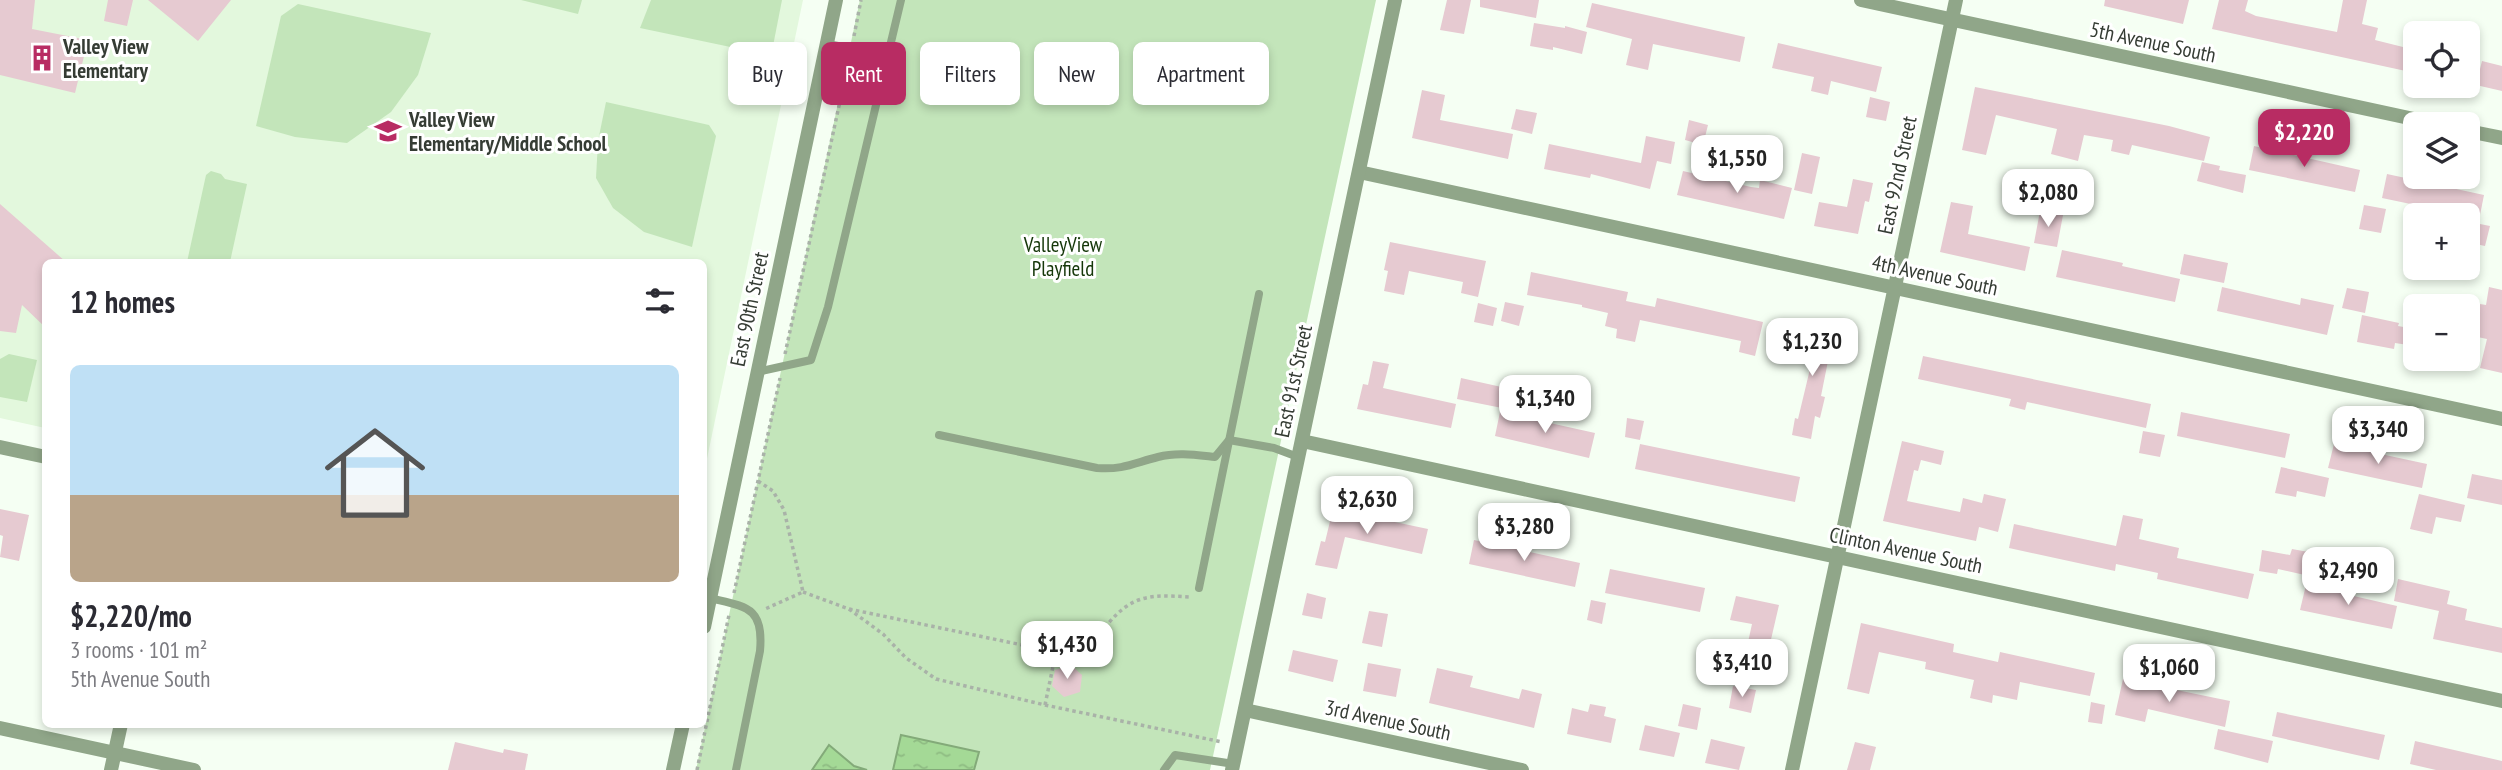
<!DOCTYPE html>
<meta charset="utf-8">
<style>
:root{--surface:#fff;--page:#f7f7f7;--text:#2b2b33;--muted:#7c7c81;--line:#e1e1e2;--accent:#b82c63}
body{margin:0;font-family:"PT Sans Narrow",sans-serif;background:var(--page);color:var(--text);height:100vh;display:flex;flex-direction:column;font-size:26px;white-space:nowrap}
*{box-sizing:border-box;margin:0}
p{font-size:23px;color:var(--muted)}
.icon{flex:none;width:38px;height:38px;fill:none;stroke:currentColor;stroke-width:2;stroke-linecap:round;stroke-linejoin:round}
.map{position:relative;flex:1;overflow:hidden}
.side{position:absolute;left:42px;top:259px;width:665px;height:469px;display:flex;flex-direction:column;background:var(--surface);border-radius:10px;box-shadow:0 4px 10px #0003}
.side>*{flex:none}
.top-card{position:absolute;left:728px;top:42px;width:665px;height:63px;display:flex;gap:14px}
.tools{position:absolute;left:2403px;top:21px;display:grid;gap:14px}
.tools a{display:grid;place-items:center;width:77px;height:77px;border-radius:10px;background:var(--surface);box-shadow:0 4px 10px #0003;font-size:35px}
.price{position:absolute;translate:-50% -60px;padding:0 16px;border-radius:14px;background:#fff;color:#222;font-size:23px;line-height:46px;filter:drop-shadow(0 2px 4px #0008)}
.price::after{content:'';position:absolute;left:50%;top:42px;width:21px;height:16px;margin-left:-10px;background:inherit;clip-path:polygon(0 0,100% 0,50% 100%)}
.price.current{background:var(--accent);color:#fff}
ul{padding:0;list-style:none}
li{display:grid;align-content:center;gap:14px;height:371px;padding:0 28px}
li+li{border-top:2px solid var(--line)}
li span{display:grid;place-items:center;height:217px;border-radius:10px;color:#555}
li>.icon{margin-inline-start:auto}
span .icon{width:126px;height:126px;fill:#fffc;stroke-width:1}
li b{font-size:30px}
h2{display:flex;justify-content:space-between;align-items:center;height:84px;padding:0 28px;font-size:30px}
.tag{padding:0 24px;border-radius:10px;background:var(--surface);box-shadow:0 4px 10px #0003;font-size:24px;line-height:63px}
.tag.current{background:var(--accent);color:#fff}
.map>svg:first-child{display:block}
.built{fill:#e3f8dd}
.park{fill:#c3e5ba}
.water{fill:url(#water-ripples);stroke:#83aa79;stroke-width:2}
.building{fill:#e6cad1}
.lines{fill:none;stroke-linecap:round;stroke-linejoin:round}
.path{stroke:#a9b2a8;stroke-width:3.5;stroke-dasharray:3.5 3.5;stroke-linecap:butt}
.service{stroke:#90a689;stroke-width:8}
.minor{stroke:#90a689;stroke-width:14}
.tertiary{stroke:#90a689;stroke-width:14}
.labels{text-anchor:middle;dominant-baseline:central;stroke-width:6;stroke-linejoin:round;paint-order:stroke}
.street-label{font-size:21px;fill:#353c34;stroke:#fff}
.poi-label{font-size:21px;font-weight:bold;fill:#353c34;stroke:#fff;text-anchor:start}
.park-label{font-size:21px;fill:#153709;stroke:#fff}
</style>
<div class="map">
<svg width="2502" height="770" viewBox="0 0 2502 770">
<defs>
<pattern id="water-ripples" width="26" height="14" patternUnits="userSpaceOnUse" patternTransform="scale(1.75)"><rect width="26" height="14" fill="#a4d996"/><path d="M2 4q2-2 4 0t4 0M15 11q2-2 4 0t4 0" fill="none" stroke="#8ebb82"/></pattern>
</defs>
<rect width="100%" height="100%" fill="#f5fff3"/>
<!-- built -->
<polygon class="built" points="0,0 803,0 704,473 704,262 46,262 45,428 0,418"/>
<!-- park -->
<g class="park">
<polygon points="521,0 582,0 578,14"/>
<polygon points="651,0 782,0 773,46 759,53 640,28"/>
<polygon points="860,0 1376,0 1210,770 696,770"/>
<polygon points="298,4 431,33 418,75 391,112 347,143 295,137 256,126 281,16"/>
<polygon points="606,102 709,125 716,136 692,247 644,232 613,208 596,178 598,141"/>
<polygon points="211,171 221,174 225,179 247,184 230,262 187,262 206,175"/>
<polygon points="9,354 37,360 27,402 0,397 0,359"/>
</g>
<!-- water -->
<g class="water">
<polygon points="901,735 979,752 974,770 893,770"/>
<polygon points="829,745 854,766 867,770 812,770"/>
</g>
<!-- building -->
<g class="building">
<polygon points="0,0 35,0 32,29 88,40 75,93 0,75"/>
<polygon points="108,0 133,0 127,26 104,21"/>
<polygon points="148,0 231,0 198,41"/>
<polygon points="1447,0 1471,0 1464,34 1440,30"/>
<polygon points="1480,0 1539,0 1536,18 1480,7"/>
<polygon points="2105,0 2189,0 2183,24 2104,6"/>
<polygon points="2219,0 2248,0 2245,11 2256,16 2337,32 2343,0 2367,0 2362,24 2378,28 2375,40 2415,50 2415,73 2212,29"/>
<polygon points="1592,3 1745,37 1740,62 1653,44 1648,70 1626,65 1632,39 1586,27"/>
<polygon points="1534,23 1565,28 1565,26 1587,32 1582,54 1553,47 1553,50 1530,46"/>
<polygon points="1778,43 1882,67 1876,92 1831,81 1828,95 1811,91 1814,77 1772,68"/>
<polygon points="2482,61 2502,66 2502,91 2476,85"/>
<polygon points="1975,87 2169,126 2210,137 2204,161 2132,145 2129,155 2111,151 2113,140 2084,135 2078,161 2051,154 2057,129 1996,115 1986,155 1962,150"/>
<polygon points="1422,90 1445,95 1440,120 1513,134 1508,159 1412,138"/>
<polygon points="1870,97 1890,102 1886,121 1866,117"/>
<polygon points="1516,109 1537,113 1532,134 1511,129"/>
<polygon points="1689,120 1708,125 1703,145 1685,140"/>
<polygon points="1646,136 1675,142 1671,164 1657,161 1650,189 1591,174 1590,178 1544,169 1549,144 1641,163"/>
<polygon points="2254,146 2360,170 2355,192 2249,170"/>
<polygon points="1802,153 1820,157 1812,194 1794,190"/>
<polygon points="2202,162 2220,166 2219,170 2246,175 2243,193 2197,181"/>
<polygon points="1683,171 1751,187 1759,188 1760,180 1792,188 1784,219 1677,195"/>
<polygon points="2387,174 2484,195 2480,215 2463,215 2382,198"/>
<polygon points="1853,179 1873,183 1869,202 1865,201 1858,234 1814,226 1819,202 1847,207"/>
<polygon points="1951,202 1973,206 1968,234 2030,247 2025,271 1940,252"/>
<polygon points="0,204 66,262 46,262 46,328 22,305 16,333 0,331"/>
<polygon points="2364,205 2386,209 2381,233 2359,229"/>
<polygon points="2040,211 2063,215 2057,247 2034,243"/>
<polygon points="2475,223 2490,226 2485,246 2471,243"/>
<polygon points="1390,242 1486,261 1478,297 1461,293 1463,282 1409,271 1404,295 1384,291 1388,271 1384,270"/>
<polygon points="2062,250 2123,263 2122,266 2180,279 2175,302 2056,277"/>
<polygon points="2184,254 2228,263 2224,283 2180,274"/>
<polygon points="1531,272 1628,292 1626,301 1655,307 1657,298 1763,322 1755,356 1739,352 1741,341 1640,320 1635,342 1616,338 1617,329 1605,326 1608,313 1582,307 1582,305 1527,295"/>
<polygon points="2222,287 2300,305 2301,298 2334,305 2327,335 2217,311"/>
<polygon points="2489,287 2502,290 2502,373 2480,368 2487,339 2468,335 2468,302 2486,305"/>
<polygon points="2347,288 2369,292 2365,313 2342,308"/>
<polygon points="1505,302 1524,306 1519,326 1501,321"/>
<polygon points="1478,303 1497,308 1493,326 1474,322"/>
<polygon points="2362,315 2399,323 2398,326 2415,329 2415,346 2395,343 2394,349 2357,342"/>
<polygon points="1795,329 1833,336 1821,396 1825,397 1820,418 1815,416 1811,439 1792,435 1795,418 1798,419 1810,369 1808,368 1810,355 1790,352"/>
<polygon points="1923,356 2151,404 2146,428 2027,402 2025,410 2009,406 2011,399 1918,379"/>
<polygon points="1373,361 1389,364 1383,388 1456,404 1451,428 1357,409 1363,384 1368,385"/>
<polygon points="1461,378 1506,388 1502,408 1457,399"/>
<polygon points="1500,412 1595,433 1589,458 1495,436"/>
<polygon points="2181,412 2290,434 2285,458 2177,436"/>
<polygon points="1627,418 1644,421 1640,440 1625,437"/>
<polygon points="2143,431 2165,435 2160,457 2139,453"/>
<polygon points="1902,441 1944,451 1941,465 1921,460 1918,471 1914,470 1907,501 1960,512 1963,498 1982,503 1984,494 2006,499 1998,532 1979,527 1976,541 1883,521"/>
<polygon points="1640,444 1800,477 1795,502 1635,469"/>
<polygon points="2334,444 2427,464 2422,488 2328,468"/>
<polygon points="2281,467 2329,478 2325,497 2297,491 2296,497 2275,493"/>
<polygon points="2472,474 2502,480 2502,505 2467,498"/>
<polygon points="2419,494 2465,505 2461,522 2436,517 2432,534 2410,529"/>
<polygon points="0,509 29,515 19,561 0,557 3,536 0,535"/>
<polygon points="1333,509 1428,529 1422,554 1345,537 1337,569 1315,565 1321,541 1325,542"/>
<polygon points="2123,515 2143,519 2139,539 2179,548 2177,558 2254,574 2248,599 2157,579 2158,573 2116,564 2115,571 2009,548 2014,524 2116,546"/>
<polygon points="1474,540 1580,563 1575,587 1469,564"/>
<polygon points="2292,549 2314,553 2313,559 2322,561 2318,578 2278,569 2277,574 2259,571 2262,550 2290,555"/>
<polygon points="1610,569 1705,588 1700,612 1605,593"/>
<polygon points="2398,579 2450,591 2447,604 2467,609 2465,620 2502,628 2502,653 2433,639 2439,611 2394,601"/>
<polygon points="2306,585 2397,606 2392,629 2300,610"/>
<polygon points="1307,593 1326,598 1322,619 1302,615"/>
<polygon points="1736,596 1779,605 1766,661 1745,656 1752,624 1730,620"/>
<polygon points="1591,600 1606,603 1602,624 1587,620"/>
<polygon points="1369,611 1388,614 1382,647 1362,643"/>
<polygon points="1861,623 1954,644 1953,652 1998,662 2000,652 2095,673 2090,696 2020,682 2017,700 1993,695 1992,703 1970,698 1974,680 1925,669 1926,662 1879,652 1869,694 1847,689"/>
<polygon points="1293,650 1338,660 1333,682 1288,671"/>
<polygon points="1368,663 1401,669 1396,697 1363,691"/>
<polygon points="1071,665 1082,675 1080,692 1064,697 1052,686 1055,670"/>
<polygon points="1437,668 1473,676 1470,687 1519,699 1522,689 1542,694 1534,728 1429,703"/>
<polygon points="2123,679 2230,701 2225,727 2148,709 2145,722 2115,715"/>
<polygon points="1733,686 1756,690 1751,713 1729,708"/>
<polygon points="2091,702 2105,705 2102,724 2088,722"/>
<polygon points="1590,704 1606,707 1604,716 1616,719 1611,743 1567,734 1572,708 1588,712"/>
<polygon points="1683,704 1701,708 1697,730 1678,726"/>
<polygon points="2277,712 2385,735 2379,760 2272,736"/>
<polygon points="1645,725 1680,733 1674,757 1639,750"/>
<polygon points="2218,729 2273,741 2268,763 2214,749"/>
<polygon points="1711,739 1745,747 1739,770 1705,763"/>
<polygon points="2415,741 2502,761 2502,770 2436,770 2410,764"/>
<polygon points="455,742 503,753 504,749 528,754 525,770 448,770"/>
<polygon points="1855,742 1876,747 1870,770 1847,770"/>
</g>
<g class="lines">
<!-- path -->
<g class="path">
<polyline points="854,36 861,0"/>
<polyline points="785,354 849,60"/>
<polyline points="758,481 773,491 784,510 803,592 765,609"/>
<polyline points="803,592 849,609 1056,652"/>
<polyline points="734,593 780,378"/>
<polyline points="849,609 883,634 906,658 936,679 1045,705 1222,742"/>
<path d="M1045 705 1056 652C1093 658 1101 623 1127 606 1146 593 1168 596 1191 597"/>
<polyline points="697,770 729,615"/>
</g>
<!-- service -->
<g class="service">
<polyline points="827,44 888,55"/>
<polyline points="757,372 811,360 828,307 901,0"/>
<path d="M939 435 1097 468C1123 470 1134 463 1158 457 1177 452 1196 455 1215 457L1229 440 1274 448 1298 457"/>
<polyline points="1199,588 1259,294"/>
<path d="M710 598C747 607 764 607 760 651L736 770"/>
<polyline points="1164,770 1175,755 1234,764"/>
</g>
<!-- minor -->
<g class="minor">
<polyline points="1861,0 2437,124"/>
<polyline points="2468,131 2502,138"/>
<polyline points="1359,172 2502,419"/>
<polyline points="1302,441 2502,701"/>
<polyline points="0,447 46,457"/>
<polyline points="1245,710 1522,770"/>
<polyline points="0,728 194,770"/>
<polyline points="111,770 121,724"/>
<polyline points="1232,770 1395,0"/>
<polyline points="1792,770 1956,0"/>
</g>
<!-- tertiary -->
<g class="tertiary">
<polyline points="704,627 836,0"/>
<polyline points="673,770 683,724"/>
</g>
</g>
<!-- icons -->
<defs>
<g id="building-bare" transform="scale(2.1)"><path d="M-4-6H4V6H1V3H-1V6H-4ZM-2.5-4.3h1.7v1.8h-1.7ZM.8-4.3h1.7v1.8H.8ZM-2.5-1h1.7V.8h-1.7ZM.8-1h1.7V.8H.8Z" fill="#b82c63" stroke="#fff" stroke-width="2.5" paint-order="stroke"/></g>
<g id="school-bare" transform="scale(2.1)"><path d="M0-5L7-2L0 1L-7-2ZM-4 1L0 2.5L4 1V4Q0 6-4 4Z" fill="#b82c63" stroke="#fff" stroke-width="2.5" paint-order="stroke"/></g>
</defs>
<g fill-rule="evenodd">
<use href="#building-bare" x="42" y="58"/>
<use href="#school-bare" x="388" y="131"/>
</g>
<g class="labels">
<!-- street labels -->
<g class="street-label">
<text transform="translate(2153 42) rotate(12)">5th Avenue South</text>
<text transform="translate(1897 175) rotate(-78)">East 92nd Street</text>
<text transform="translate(1935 275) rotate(12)">4th Avenue South</text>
<text transform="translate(749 309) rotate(-78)">East 90th Street</text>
<text transform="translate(1293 381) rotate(-78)">East 91st Street</text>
<text transform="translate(1906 550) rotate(12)">Clinton Avenue South</text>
<text transform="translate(1388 720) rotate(12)">3rd Avenue South</text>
</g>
<!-- poi labels -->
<g class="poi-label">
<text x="63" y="46">Valley View<tspan x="63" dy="24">Elementary</tspan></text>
<text x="409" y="119">Valley View<tspan x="409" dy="24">Elementary/Middle School</tspan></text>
</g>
<!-- park labels -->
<g class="park-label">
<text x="1063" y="244">ValleyView<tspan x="1063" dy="24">Playfield</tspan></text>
</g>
</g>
</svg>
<div class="tools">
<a><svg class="icon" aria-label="locate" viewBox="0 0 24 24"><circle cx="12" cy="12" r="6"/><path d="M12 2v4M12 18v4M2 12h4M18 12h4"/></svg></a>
<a><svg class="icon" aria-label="layers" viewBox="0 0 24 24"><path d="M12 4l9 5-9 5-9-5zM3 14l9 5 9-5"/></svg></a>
<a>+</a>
<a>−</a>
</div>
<b class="price current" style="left:2304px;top:169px">$2,220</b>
<b class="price" style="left:1737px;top:195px">$1,550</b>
<b class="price" style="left:2048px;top:229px">$2,080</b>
<b class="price" style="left:1812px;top:378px">$1,230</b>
<b class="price" style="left:1545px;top:435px">$1,340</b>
<b class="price" style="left:2378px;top:466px">$3,340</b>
<b class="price" style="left:1367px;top:536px">$2,630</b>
<b class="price" style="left:1524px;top:563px">$3,280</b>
<b class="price" style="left:2348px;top:607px">$2,490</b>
<b class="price" style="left:1067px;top:681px">$1,430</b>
<b class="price" style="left:1742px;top:699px">$3,410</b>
<b class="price" style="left:2169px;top:704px">$1,060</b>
<div class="top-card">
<a class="tag">Buy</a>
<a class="tag current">Rent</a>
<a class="tag">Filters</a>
<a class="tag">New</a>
<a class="tag">Apartment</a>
</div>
<section class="side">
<h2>12 homes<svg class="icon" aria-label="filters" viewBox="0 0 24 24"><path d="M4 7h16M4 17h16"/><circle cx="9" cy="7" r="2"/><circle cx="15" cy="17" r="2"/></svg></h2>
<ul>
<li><span style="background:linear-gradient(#bfe0f5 60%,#b9a48a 0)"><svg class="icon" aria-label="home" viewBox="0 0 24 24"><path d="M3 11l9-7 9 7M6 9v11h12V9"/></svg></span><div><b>$2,220/mo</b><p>3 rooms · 101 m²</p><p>5th Avenue South</p></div></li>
</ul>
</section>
</div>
